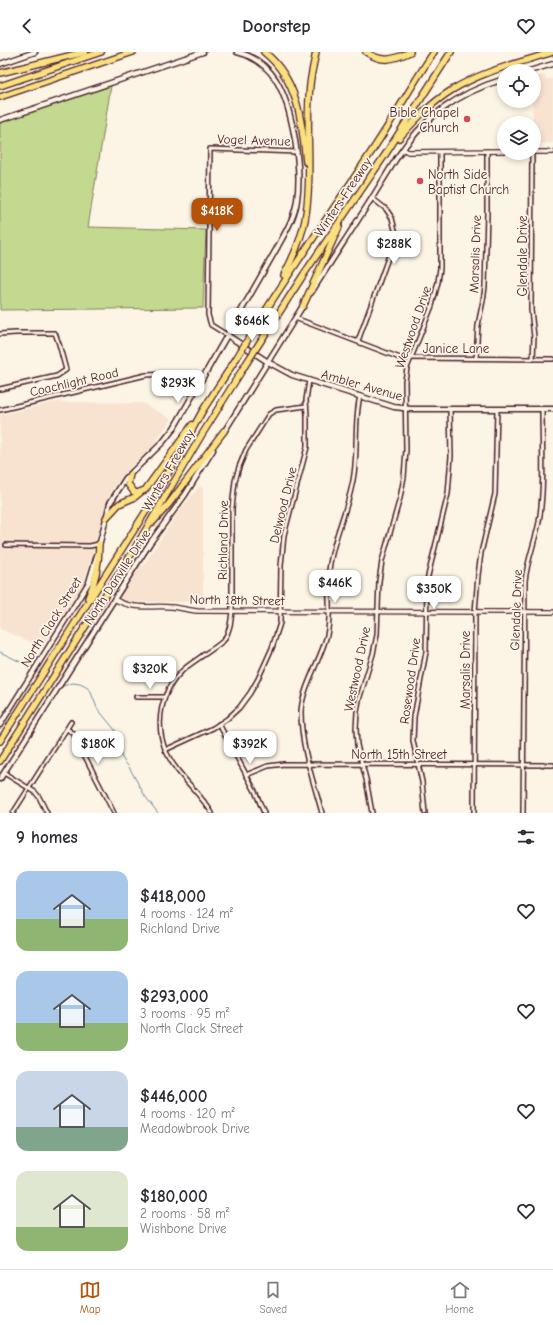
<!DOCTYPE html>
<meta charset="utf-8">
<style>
:root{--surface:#fff;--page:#f7f7f7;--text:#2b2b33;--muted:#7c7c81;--line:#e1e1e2;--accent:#b45309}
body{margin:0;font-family:"Comic Neue",sans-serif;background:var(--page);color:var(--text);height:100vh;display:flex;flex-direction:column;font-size:15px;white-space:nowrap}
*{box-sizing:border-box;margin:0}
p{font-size:13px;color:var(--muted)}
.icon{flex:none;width:22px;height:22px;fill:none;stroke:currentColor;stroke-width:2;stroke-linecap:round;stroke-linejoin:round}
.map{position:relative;height:761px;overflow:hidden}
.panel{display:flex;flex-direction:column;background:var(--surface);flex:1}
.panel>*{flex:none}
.controls{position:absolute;left:497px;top:12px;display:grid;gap:8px}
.controls a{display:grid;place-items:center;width:44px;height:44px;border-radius:50%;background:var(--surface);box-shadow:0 2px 6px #0003;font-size:20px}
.price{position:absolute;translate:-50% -34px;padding:0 9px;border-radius:8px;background:#fff;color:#222;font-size:13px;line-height:26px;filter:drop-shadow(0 1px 2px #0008)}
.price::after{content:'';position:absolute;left:50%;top:24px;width:12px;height:9px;margin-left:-6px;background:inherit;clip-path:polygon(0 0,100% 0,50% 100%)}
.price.current{background:var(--accent);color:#fff}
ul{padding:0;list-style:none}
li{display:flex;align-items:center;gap:12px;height:100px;padding:0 16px}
li span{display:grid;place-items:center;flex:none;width:112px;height:80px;border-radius:12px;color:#555}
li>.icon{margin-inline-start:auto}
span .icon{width:48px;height:48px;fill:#fffc;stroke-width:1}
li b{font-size:17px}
h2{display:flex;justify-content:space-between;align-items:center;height:48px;padding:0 16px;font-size:17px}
header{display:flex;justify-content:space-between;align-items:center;height:52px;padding:0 16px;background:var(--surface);font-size:18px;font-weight:700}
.dock{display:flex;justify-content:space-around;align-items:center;height:56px;border-top:1px solid var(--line);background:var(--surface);font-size:11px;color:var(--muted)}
.dock a{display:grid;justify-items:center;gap:2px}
.dock .current{color:var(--accent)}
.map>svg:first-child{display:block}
.built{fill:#f8e3d1}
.green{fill:#c3d98f;stroke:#867c5d}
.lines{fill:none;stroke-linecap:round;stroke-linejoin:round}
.stream{stroke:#70889f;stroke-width:1}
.minor-casing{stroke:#4a1f2b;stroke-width:6}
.tertiary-casing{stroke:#4a1f2b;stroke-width:6}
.secondary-casing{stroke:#4a1f2b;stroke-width:7}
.motorway-casing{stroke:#4a1f2b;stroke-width:8}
.minor{stroke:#fcf5e5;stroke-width:3}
.tertiary{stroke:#fcf5e5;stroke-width:3.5}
.secondary{stroke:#fcf5e5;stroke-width:4}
.motorway{stroke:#fbe080;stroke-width:5.5}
.motorway-bridge-casing{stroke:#4a1f2b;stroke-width:8;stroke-linecap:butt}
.motorway-bridge{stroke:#fbe080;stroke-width:5.5}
.poi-dot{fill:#d1495b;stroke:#fcf5e5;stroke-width:1.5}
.labels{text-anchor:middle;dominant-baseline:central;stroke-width:3.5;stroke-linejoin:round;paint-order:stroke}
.poi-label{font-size:13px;fill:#4a1f2b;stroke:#fcf5e5;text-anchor:end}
.street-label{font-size:13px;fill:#4a1f2b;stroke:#fcf5e5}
</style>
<header><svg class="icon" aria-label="back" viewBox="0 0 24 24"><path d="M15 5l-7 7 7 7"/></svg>Doorstep<svg class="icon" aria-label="heart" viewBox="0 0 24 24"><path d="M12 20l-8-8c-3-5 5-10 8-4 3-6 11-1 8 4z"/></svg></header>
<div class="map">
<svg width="553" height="761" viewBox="0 0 553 761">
<rect width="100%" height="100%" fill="#fcf5e5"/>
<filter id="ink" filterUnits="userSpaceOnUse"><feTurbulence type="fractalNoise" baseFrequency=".025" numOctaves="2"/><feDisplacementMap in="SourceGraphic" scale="8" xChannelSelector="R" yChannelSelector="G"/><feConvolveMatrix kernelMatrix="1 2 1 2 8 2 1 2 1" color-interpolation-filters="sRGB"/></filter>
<g filter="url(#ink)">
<!-- built -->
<g class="built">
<polygon points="545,23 545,27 553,27 553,91 534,92 534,71 533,71 532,49 534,49 534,25"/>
<polygon points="55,350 142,351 172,367 152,395 130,415 109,443 84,531 43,595 0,577 0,363"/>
<polygon points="199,434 203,436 203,550 136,550 135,552 124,550 119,547 119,543 139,512 143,514 177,462"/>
</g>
<!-- green -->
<polygon class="green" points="111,34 88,175 206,178 203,256 0,258 0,71"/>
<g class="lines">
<!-- stream -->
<g class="stream">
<polyline points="0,600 33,616"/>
<polyline points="44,623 50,626"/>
<polyline points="62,633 63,634 73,631 80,632 86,635 90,638 97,656 115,678 120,688 121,704 124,709 129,715 145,744 158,761"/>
</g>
<!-- minor casing -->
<g class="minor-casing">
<g id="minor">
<polyline points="532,101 531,258 534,285 533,307"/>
<polyline points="295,266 400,306 553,307"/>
<polyline points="0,282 16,281 55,281 59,292 66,318 57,324 0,337"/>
<polyline points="227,283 211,273 208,263 210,97 297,100"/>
<polyline points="358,289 388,206 395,183 395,178 392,166 386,157 372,146"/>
<path d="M476 306C477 295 477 285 478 274 480 261 484 248 485 234L487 161V99"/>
<path d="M0 358 146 323C168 321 179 324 199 332"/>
<polyline points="6,493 90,494 99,492"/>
<polyline points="136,645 164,645"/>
<polyline points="219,672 255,739 264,761"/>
<polyline points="67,677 73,681 114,761"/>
<polyline points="165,698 213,676 227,667 239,656 250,641 258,627 272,596 280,571 281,514 284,483 307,395 307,363 306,348 309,328"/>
<polyline points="4,721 35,740 39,745 47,761"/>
<polyline points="246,723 268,714 284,712 553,713"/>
<polyline points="13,761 71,670"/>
<path d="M212 761C198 738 175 722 165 697 155 670 161 639 182 619 188 613 195 609 202 604 209 599 218 594 224 588 230 579 231 569 232 559V456L235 429 239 415 246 398 269 362 276 358 306 354"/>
<path d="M322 761C313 728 301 695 301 660 302 636 321 607 327 583 332 562 327 540 329 519 332 486 350 455 354 422 358 396 354 370 360 344"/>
<polyline points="372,761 366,727 357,693 356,677 357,660 359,648 373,602 377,583 379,529 382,509 400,446 404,425 406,398 405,329 407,316 432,254 438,230 440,216 440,100"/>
<polyline points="425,761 422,730 413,689 414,665 426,600 427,528 448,442 451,404 450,357"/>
<polyline points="474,761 475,560 478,523 481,501 495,442 497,357"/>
<path d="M523 761 525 529C527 509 535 490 539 470 545 433 542 395 542 357"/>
</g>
</g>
<!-- tertiary casing -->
<g class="tertiary-casing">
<g id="tertiary">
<polyline points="403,97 408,100 504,99"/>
<polyline points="534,100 553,100"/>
<path d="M114 547C135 559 150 553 172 555 180 556 189 558 197 559L553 560"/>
</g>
</g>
<!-- secondary casing -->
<g class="secondary-casing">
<g id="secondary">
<polyline points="0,12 35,0"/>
<polyline points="529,19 553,12"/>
<polyline points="0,68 203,0"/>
<path d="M311 241C331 209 352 178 372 146 380 133 388 120 396 107 423 66 457 41 504 27"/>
<polyline points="227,283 268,310 292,323 394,355 411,357 553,357"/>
<polyline points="224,380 304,252"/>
<path d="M99 494 110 451 126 426 163 390 174 376 277 196C285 181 295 165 297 148 302 116 293 56 276 28 267 14 253 4 237 0"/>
<polyline points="0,673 89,530 97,503"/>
<polyline points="0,727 150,491 185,443 213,398"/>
</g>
</g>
<!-- motorway casing -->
<g class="motorway-casing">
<g id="motorway">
<path d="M264 0C298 27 302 69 306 110"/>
<path d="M366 0C382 11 393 8 410 0"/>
<polyline points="0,21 85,0"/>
<polyline points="0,34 101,0"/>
<polyline points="0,45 133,0"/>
<path d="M399 86C415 68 431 51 452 38 482 19 519 11 553 0"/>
<path d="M284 223C293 206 301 188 305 168 313 123 305 78 310 33 311 22 314 11 316 0"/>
<polyline points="303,254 339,175"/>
<path d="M253 279C293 213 338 152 379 88 398 59 414 29 434 0"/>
<polyline points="264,284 304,222 385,103 451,0"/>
<polyline points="130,422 128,432 134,440 137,441 145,438 192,373"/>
<polyline points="106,466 119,452 135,445 141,440"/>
<polyline points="153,470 168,453 224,379"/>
<path d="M88 546C96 529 99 512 99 492"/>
<polyline points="0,689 155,445 203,358 236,307"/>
<polyline points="0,709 132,501 201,384 244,315"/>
</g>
</g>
<!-- minor -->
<use href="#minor" class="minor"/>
<!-- tertiary -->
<use href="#tertiary" class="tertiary"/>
<!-- secondary -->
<use href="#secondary" class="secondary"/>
<!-- motorway -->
<use href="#motorway" class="motorway"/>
<!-- motorway-bridge casing -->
<g class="motorway-bridge-casing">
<g id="motorway-bridge">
<polyline points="236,307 253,279"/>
<polyline points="244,315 264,284"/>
</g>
</g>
<!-- motorway-bridge -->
<use href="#motorway-bridge" class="motorway-bridge"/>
</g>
</g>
<!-- markers -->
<g class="poi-dot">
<circle cx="467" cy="67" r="4"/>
<circle cx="420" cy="129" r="4"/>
</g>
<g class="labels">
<!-- poi labels -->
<g class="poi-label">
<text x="459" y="60">Bible Chapel<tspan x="459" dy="15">Church</tspan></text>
<text x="428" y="122" text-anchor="start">North Side<tspan x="428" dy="15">Baptist Church</tspan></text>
</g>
<!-- street labels -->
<g class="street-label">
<text transform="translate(254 88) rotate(2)">Vogel Avenue</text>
<text transform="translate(343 145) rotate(-56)">Winters Freeway</text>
<text transform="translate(475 202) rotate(-88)">Marsalis Drive</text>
<text transform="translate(522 204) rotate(-90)">Glendale Drive</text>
<text transform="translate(413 275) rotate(-71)">Westwood Drive</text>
<text x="456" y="296">Janice Lane</text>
<text transform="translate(74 330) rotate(-13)">Coachlight Road</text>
<text transform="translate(362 333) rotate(16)">Ambler Avenue</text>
<text transform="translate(168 418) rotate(-60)">Winters Freeway</text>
<text transform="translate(283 453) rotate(-76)">Delwood Drive</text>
<text transform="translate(223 488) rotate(-89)">Richland Drive</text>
<text transform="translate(117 525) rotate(-57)">North Danville Drive</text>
<text transform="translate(237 548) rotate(1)">North 18th Street</text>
<text transform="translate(516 558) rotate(-88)">Glendale Drive</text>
<text transform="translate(51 570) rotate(-58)">North Clack Street</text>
<text transform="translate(357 617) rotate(-78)">Westwood Drive</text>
<text transform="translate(465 618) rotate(-90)">Marsalis Drive</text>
<text transform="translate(410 629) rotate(-82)">Rosewood Drive</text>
<text x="399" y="702">North 15th Street</text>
</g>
</g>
</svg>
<div class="controls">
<a><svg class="icon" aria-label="locate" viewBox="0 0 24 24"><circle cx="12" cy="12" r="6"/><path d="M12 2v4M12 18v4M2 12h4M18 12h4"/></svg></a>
<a><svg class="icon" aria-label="layers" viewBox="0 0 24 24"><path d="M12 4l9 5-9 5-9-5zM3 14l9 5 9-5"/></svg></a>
</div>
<b class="price current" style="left:217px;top:180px">$418K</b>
<b class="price" style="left:394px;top:213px">$288K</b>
<b class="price" style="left:252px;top:290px">$646K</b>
<b class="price" style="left:178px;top:352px">$293K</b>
<b class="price" style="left:335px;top:552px">$446K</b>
<b class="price" style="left:434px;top:558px">$350K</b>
<b class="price" style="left:150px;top:638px">$320K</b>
<b class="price" style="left:98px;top:713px">$180K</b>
<b class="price" style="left:250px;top:713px">$392K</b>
</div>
<section class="panel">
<h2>9 homes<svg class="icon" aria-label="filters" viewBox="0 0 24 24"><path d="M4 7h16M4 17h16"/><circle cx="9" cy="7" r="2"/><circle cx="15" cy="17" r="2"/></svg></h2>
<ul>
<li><span style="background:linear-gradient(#a9c7e8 60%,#8fb573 0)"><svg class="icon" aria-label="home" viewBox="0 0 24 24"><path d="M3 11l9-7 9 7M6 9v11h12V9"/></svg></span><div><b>$418,000</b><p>4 rooms · 124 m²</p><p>Richland Drive</p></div><svg class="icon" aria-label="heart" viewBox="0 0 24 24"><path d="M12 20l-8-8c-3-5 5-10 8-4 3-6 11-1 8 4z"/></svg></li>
<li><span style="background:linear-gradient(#a9c7e8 65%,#8fb573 0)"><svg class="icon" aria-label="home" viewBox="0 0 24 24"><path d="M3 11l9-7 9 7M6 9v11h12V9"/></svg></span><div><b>$293,000</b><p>3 rooms · 95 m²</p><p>North Clack Street</p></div><svg class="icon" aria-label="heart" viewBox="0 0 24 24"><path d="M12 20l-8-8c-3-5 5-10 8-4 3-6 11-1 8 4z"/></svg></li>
<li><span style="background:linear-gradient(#c9d6e8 70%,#7fa58c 0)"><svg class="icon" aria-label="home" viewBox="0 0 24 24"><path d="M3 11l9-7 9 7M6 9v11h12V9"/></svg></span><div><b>$446,000</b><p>4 rooms · 120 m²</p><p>Meadowbrook Drive</p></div><svg class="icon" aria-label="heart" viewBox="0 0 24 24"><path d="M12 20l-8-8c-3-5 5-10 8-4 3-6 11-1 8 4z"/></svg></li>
<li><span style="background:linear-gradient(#dfe7d0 70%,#8fb573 0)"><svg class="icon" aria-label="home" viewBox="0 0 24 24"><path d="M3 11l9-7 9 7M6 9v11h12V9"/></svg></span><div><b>$180,000</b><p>2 rooms · 58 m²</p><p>Wishbone Drive</p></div><svg class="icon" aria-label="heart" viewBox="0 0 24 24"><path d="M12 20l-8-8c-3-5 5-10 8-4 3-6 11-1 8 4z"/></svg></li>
</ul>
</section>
<nav class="dock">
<a class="current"><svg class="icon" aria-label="map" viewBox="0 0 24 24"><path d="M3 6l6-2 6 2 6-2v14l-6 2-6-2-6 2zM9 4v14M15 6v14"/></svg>Map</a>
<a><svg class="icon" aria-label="saved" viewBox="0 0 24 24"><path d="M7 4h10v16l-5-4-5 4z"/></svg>Saved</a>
<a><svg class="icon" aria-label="home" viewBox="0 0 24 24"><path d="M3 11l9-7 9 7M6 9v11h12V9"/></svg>Home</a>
</nav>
